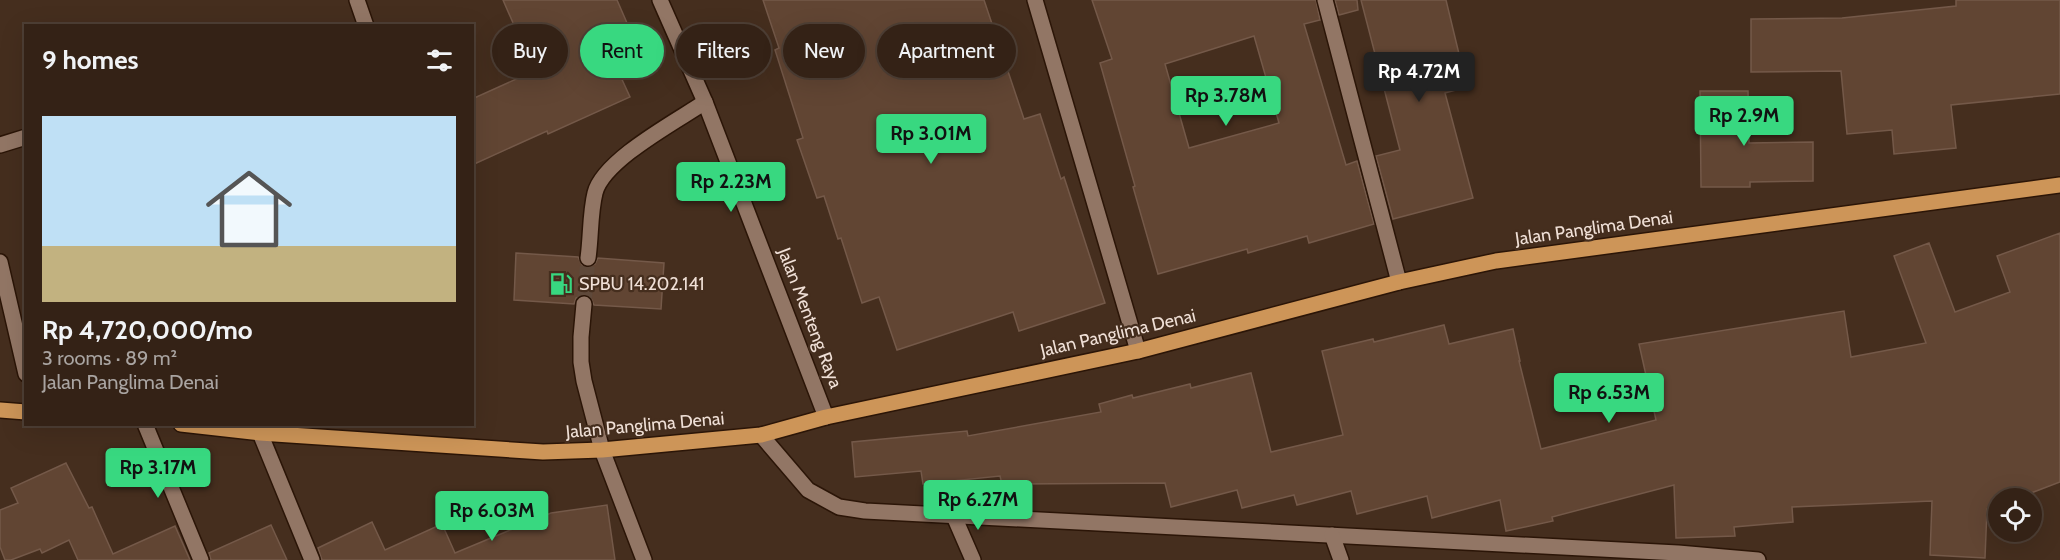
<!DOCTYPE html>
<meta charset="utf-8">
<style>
:root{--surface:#342216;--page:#3c2a1f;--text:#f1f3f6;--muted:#a9a4a1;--line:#4e3f35;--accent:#38d880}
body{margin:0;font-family:Cabin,sans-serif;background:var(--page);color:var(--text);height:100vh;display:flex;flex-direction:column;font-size:22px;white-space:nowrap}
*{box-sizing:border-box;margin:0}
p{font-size:20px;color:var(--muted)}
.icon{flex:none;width:33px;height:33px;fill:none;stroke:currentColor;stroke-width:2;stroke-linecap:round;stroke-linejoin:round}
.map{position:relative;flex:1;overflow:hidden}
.panel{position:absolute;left:24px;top:24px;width:450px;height:402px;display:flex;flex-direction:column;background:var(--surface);border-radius:0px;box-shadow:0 6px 24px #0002,0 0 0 2px var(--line)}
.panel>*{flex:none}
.guide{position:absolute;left:492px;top:24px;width:570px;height:54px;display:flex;gap:12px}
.tools{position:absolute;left:1988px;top:488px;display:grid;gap:12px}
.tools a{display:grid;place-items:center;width:54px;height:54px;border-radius:50%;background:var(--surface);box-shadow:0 6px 24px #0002,0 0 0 2px var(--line);font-size:30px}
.price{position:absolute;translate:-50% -51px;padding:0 14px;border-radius:6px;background:var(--accent);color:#111;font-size:20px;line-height:39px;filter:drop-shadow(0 2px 3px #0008)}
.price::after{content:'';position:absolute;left:50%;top:36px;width:18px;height:14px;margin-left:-9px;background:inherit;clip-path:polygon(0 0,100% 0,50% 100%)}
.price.current{background:#222;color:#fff}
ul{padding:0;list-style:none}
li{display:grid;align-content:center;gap:12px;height:318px;padding:0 18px}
li span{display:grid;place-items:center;height:186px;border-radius:0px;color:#555}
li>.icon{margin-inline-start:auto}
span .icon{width:108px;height:108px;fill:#fffc;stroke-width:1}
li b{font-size:26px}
h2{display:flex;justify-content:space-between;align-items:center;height:72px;padding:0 18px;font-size:26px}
.tag{padding:0 21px;border-radius:27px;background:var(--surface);box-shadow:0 6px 24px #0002,0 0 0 2px var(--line);font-size:21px;line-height:54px}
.tag.current{background:var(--accent);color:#111}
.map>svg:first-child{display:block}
.building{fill:#614533;stroke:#745949;stroke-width:1.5;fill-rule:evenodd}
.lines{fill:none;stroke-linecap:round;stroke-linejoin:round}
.minor-tunnel{stroke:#5f493a;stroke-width:15;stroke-dasharray:15 8;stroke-linecap:butt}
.minor-casing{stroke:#2b1507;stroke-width:18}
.major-casing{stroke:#2b1507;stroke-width:18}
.minor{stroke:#927665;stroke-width:15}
.major{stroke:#cd9558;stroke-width:15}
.labels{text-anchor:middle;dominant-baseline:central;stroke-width:4.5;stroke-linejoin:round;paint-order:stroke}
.street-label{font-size:18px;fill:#f0e0d7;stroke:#452e1e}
.poi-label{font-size:18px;fill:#f0e0d7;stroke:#452e1e;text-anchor:start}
</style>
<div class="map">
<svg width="2060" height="560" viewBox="0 0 2060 560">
<rect width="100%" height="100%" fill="#452e1e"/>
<!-- building -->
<g class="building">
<polygon points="503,0 617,0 644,62 619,73 630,97 548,134 547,131 472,165 472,99 534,71"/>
<polygon points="763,0 984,0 1024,119 1040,114 1061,179 1064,177 1105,303 1019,331 1013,312 897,350 879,297 862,303 841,238 838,239 824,196 817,198 797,140 803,138 775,50 779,48"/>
<path d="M1092 0H1316L1320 20 1304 24 1346 165 1357 161 1374 224 1309 243 1307 236 1248 253 1247 249 1158 274 1133 187 1135 186 1100 63 1112 59ZM1254 36 1279 123 1189 148 1165 64Z"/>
<polygon points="1335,0 1357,0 1358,10 1339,15"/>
<polygon points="1361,0 1446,0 1467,87 1445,93 1473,198 1393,219 1376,156 1400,150"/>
<polygon points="1956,0 2060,0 2060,94 1951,105 1956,148 1894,154 1892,130 1847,134 1841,71 1751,72 1751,19 1842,18 1956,6"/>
<polygon points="1700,91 1748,91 1749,143 1813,142 1813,181 1750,182 1750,187 1701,187"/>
<polygon points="2060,233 2060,482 2018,498 1998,498 1998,505 1987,509 1985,558 1930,555 1932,501 1792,507 1793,522 1734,527 1735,536 1676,538 1674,485 1552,517 1553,521 1506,531 1500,500 1432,518 1427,496 1357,514 1351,491 1297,505 1294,495 1242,508 1237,490 1171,507 1165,483 1002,484 1000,476 923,484 921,471 855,477 852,442 967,431 968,436 1101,412 1099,404 1132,395 1133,398 1190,384 1191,388 1251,373 1271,452 1343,435 1322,351 1373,339 1374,342 1444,325 1449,344 1513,329 1520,361 1519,361 1541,449 1656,420 1639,344 1844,311 1851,357 1926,343 1894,256 1929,243 1955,312 2010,292 1997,256"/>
<polygon points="516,253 578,257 582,265 587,268 595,264 598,258 664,263 661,309 594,305 590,296 584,294 576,298 574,304 514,300"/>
<polygon points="66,463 89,508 92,507 113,554 175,526 190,560 78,560 69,540 42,553 40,549 11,560 5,560 0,547 0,510 18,503 11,488"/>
<polygon points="607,505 615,560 322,560 318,548 372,522 385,550 442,524 455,553 551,513"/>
<polygon points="271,525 287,560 211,560 209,553"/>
</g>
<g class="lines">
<!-- minor-tunnel -->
<polyline class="minor-tunnel" points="584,304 588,258"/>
<!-- minor casing -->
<g class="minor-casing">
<g id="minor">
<polyline points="357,0 366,26"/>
<polyline points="660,0 705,102 826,417"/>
<polyline points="1035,0 1138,351"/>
<polyline points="1325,0 1399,282"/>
<polyline points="0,145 26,137"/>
<path d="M588 258C591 237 590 213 595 193 603 160 677 121 705 102"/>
<polyline points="0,262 26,374"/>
<polyline points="584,304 581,337 581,362 584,381 602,450 644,560"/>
<polyline points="145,424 201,560"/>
<polyline points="260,433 312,560"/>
<polyline points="761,435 808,490 839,507 865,511 1678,553 1758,560"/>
<polyline points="953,514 973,560"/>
<polyline points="1332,535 1341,560"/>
</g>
</g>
<!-- major casing -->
<g class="major-casing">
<g id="major">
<polyline points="0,410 26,412"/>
<polyline points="181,424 260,433 543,452 602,450 761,435 826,417 1138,351 1399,282 1496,261 2060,185"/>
</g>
</g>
<!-- minor -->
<use href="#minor" class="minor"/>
<!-- major -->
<use href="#major" class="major"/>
</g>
<!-- icons -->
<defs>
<g id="fuel-bare" transform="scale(1.8)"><path d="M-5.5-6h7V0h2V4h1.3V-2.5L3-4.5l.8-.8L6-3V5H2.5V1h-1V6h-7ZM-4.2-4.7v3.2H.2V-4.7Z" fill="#38d880" stroke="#452e1e" stroke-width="2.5" paint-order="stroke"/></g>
</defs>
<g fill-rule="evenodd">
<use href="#fuel-bare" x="561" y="284"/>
</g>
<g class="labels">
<!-- street labels -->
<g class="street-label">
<text transform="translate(1594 228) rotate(-8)">Jalan Panglima Denai</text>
<text transform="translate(810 318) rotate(69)">Jalan Menteng Raya</text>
<text transform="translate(1118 333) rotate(-13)">Jalan Panglima Denai</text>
<text transform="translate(645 425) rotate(-5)">Jalan Panglima Denai</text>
</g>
<!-- poi labels -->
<g class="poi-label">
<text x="579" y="284">SPBU 14.202.141</text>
</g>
</g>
</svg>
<div class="tools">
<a><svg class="icon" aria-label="locate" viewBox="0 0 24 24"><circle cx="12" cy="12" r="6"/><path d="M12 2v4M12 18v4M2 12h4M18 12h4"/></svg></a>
</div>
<b class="price current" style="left:1419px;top:103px">Rp 4.72M</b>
<b class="price" style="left:1226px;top:127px">Rp 3.78M</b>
<b class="price" style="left:1744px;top:147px">Rp 2.9M</b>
<b class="price" style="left:931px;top:165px">Rp 3.01M</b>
<b class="price" style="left:731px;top:213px">Rp 2.23M</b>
<b class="price" style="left:1609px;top:424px">Rp 6.53M</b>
<b class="price" style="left:158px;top:499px">Rp 3.17M</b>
<b class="price" style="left:978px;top:531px">Rp 6.27M</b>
<b class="price" style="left:492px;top:542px">Rp 6.03M</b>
<div class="guide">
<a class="tag">Buy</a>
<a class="tag current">Rent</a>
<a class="tag">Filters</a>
<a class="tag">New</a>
<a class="tag">Apartment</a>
</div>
<section class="panel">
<h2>9 homes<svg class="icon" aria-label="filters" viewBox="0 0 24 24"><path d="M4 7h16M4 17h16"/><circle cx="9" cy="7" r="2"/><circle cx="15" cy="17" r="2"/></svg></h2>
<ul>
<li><span style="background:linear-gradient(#bfe0f5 70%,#c2b280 0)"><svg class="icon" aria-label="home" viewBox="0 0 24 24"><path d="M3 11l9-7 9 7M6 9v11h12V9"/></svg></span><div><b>Rp 4,720,000/mo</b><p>3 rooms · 89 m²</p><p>Jalan Panglima Denai</p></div></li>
</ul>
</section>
</div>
